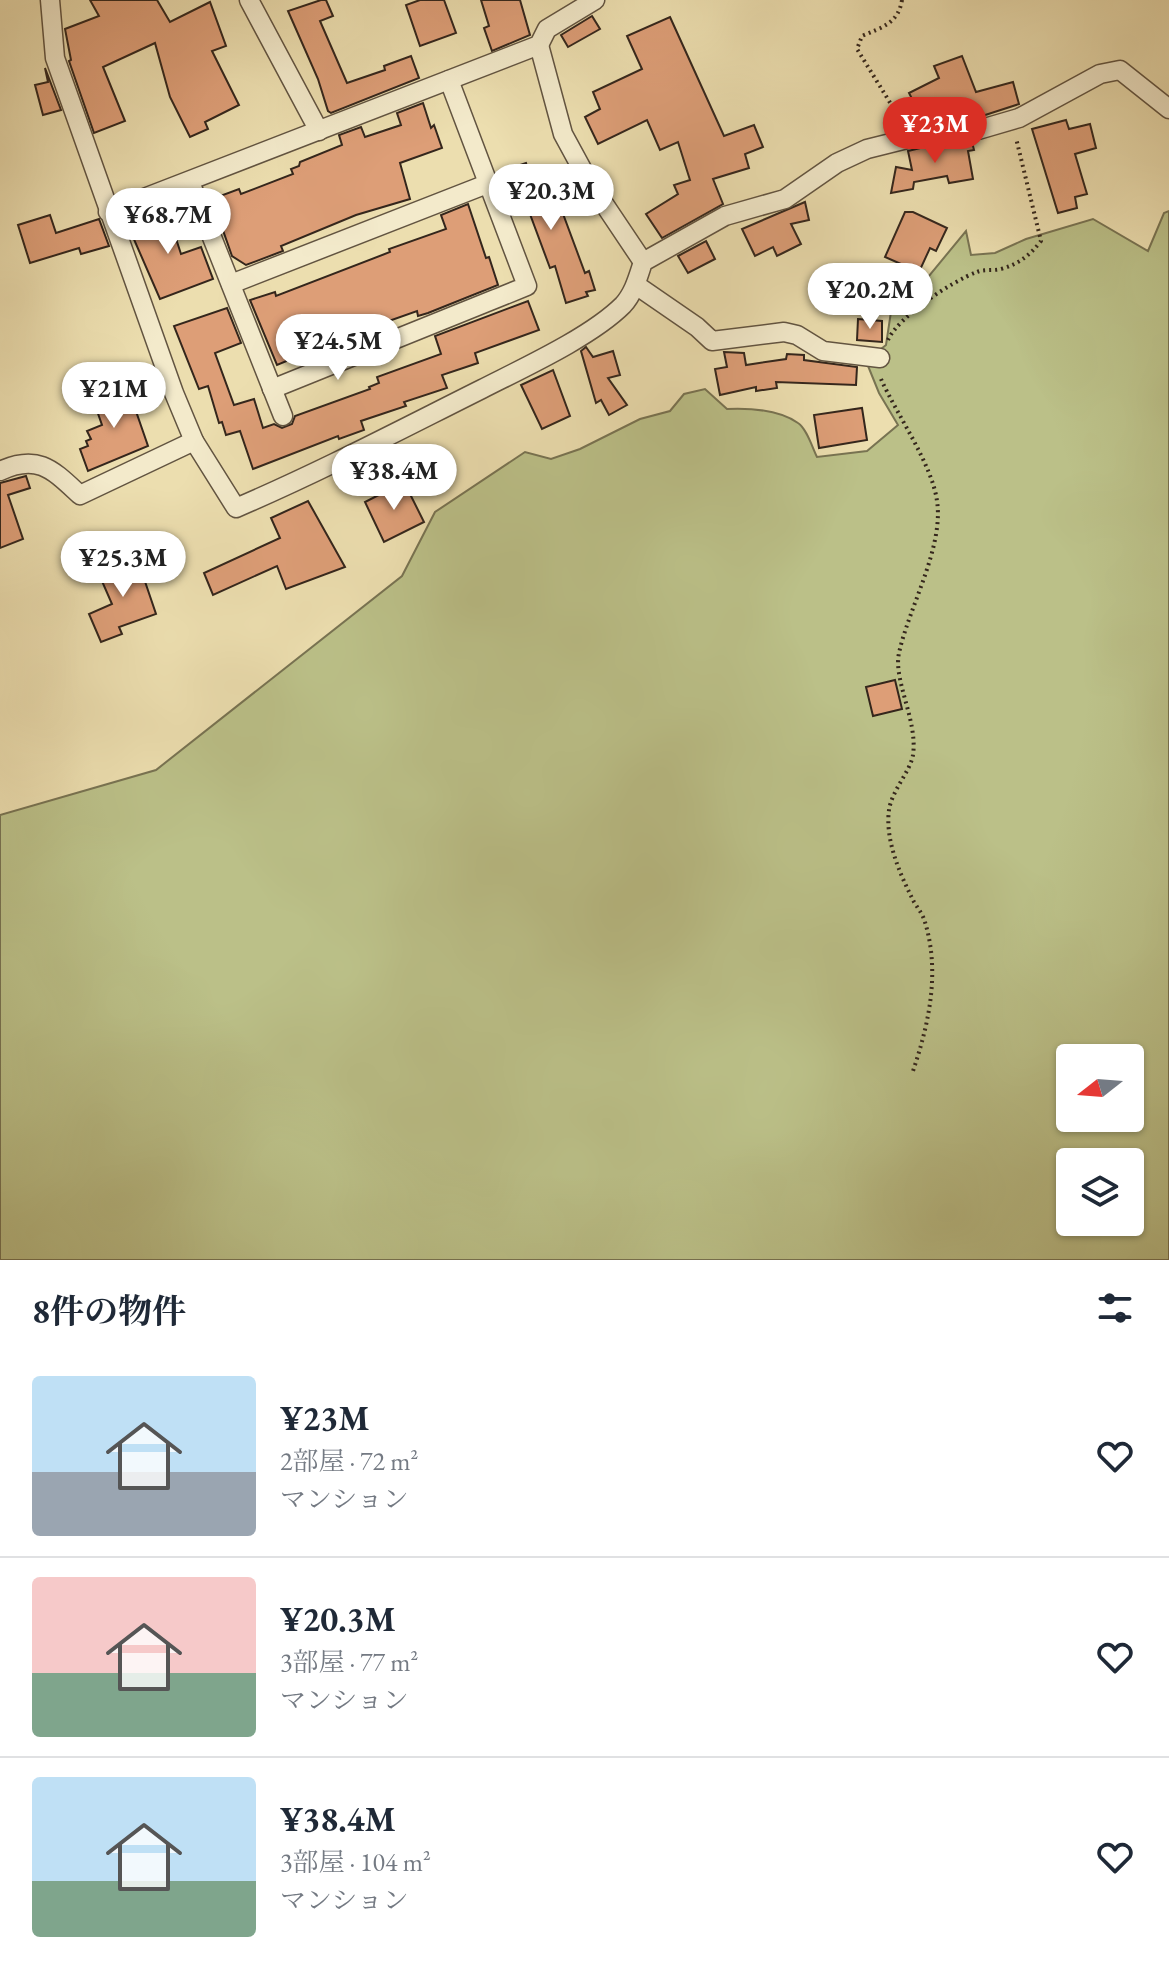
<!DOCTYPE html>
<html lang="ja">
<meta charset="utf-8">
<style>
:root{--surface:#fff;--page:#f2f2f3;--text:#1f2937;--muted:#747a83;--line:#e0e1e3;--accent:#d93025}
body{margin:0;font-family:"EB Garamond","Noto Serif JP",serif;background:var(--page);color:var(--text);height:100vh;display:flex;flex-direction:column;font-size:30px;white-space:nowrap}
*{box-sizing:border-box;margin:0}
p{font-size:26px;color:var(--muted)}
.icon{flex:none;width:44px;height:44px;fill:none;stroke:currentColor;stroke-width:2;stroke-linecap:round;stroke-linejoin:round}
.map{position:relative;height:1260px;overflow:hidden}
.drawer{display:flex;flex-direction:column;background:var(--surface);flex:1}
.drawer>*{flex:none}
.needle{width:52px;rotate:253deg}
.tools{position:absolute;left:1056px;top:1044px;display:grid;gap:16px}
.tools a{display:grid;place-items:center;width:88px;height:88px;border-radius:8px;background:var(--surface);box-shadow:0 2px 6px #0004;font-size:40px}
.price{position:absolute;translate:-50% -68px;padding:0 18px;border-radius:28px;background:#fff;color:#222;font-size:26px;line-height:52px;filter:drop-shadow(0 2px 4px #0008)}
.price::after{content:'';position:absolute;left:50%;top:48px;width:24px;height:18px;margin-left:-12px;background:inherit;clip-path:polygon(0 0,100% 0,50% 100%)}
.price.on{background:var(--accent);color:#fff}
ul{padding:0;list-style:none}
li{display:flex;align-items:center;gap:24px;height:200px;padding:0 32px}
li+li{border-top:2px solid var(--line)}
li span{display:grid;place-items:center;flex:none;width:224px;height:160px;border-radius:8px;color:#555}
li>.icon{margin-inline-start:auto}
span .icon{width:96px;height:96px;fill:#fffc;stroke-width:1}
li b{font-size:34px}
h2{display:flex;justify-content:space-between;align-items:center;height:96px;padding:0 32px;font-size:34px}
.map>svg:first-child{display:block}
.green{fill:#bbc088;stroke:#787352;stroke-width:2;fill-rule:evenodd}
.building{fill:#dd9e77;stroke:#34261c;stroke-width:2}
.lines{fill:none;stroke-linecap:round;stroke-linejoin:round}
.street-casing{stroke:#625441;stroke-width:21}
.path{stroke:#34261c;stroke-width:4;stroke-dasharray:2 4;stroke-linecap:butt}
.street{stroke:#f3eacb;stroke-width:18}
</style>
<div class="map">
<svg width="1169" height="1260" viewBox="0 0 1169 1260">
<rect width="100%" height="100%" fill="#ecdeaf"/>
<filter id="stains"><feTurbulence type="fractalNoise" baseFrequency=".0025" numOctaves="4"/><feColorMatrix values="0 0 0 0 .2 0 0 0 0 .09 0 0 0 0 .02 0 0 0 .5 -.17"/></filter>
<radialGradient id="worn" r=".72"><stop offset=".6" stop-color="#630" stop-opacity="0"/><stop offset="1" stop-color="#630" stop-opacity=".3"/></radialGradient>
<!-- green -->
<path class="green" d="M1169 211V1260H0V815L156 770 402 576 435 512 525 452 551 459 580 449 640 419 670 411 684 394 705 389 727 409C750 408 778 409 798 423 807 429 812 447 817 457L867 451 898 425 879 393 866 361 886 345 892 305 915 293 966 231 971 255 995 253 1026 239 1093 219 1148 251 1164 213ZM1070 1058H1130V1118H1070ZM1070 1162H1130V1222H1070Z"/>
<!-- building -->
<g class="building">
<polygon points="90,0 157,0 170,22 210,2 226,46 212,51 239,105 205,122 208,129 190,137 170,97 155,43 103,67 125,121 94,133 69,61 71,60 65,29 99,16"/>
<polygon points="321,0 326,0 333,16 320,21 347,83 385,70 384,66 411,56 419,78 331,113 328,111 318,79 288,11"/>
<polygon points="420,0 444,0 456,33 420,46 406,5"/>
<polygon points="481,0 520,0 530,35 492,51 484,28 489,26"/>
<polygon points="592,16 600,29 568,47 561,35"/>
<polygon points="670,17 724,136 754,125 763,147 745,154 749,168 713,179 723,204 662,238 646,214 678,194 674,185 690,180 678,142 660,150 647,120 598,144 585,117 600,109 593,92 642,69 627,36"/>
<polygon points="962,56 976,92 1013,82 1019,104 976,118 924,122 909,93 939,78 934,66"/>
<polygon points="45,68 61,110 43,115 35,85 48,82"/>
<polygon points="423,103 431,128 434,125 442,148 400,163 410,199 356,215 281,246 283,251 246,265 232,256 212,199 239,189 241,194 293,174 291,169 299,166 300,162 342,145 339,135 361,127 365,137 401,125 397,113"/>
<polygon points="1066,120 1069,129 1090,124 1096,148 1075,154 1087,194 1075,197 1077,208 1058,213 1032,129"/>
<polygon points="972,142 974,150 968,151 973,179 949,183 947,176 914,182 913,189 891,193 896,167 912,170 908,151 941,143"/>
<polygon points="526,163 530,175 535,173 544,199 556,195 585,273 589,271 595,290 586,292 588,296 566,303 555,266 550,268 524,198 514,202 508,189 502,171"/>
<polygon points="805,202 809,220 791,224 801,244 777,256 773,247 755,256 742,229"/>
<polygon points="468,204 486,258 489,257 498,285 428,313 418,316 417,311 352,334 277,365 250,300 275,292 276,296 390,252 389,249 446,229 441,215"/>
<polygon points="155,212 158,221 169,217 181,254 201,247 213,279 160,299 126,221"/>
<polygon points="905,212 913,212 947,228 936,251 930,248 919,272 885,257"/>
<polygon points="50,215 56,233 99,219 109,246 81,254 79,248 30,263 18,225"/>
<polygon points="706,241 715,259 688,273 678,256"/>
<polygon points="528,301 539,330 475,353 478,363 442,375 447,388 404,402 406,406 361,421 364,430 339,439 338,436 253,469 240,431 226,435 222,422 219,423 208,386 199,389 174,326 227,308 241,343 215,353 234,405 254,399 263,428 274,424 282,428 292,424 295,416 370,389 369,387 379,383 377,377 441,354 435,336"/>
<polygon points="858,319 882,321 882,342 857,340"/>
<polygon points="586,347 593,357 613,351 620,375 608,378 627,405 609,415 601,400 596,403 581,351"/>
<polygon points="724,352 744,353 746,365 786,359 787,354 804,355 804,360 857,367 856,385 776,382 777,388 756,391 756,387 720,395 715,369 727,367"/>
<polygon points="553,370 570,416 542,429 521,385"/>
<polygon points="123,382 127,395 130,394 148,446 88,471 80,449 88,446 86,441 91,439 87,431 102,425 95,405 108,400 104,388"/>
<polygon points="862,408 867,440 819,448 814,415"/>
<polygon points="26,476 30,488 8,495 23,539 0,548 0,483"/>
<polygon points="404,482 424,522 384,542 365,502"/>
<polygon points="308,501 345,567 286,589 277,566 213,595 204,573 280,538 271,518"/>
<polygon points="136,555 156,614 119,627 122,634 101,642 89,614 112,604 98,572"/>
<polygon points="895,680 902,709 873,716 866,687"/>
</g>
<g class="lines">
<!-- street casing -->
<g class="street-casing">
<g id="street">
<path d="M50 0 55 58 174 393 194 441 236 508C320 472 400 430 482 389 523 368 591 337 623 305 634 293 638 277 643 262L725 216 785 199 837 163 867 149 939 131 978 130 1019 118 1100 74 1120 70 1169 109"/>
<polyline points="249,0 319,131"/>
<polyline points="539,45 563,134 588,180 643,262"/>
<polyline points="190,182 283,416"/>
<polyline points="108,212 539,45 547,29 595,0"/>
<polyline points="231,284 487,184"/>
<polyline points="636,285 697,327 712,341 784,332 797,335 823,351 880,358"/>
<polyline points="272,389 527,286 449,80"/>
<path d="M0 471C38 453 53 470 80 495L194 441"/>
</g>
</g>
<!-- path -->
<g class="path">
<path d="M902 0C898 24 882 27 862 36L857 49 902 122"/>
<path d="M888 340C898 317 952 281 977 272 984 269 993 271 1001 269 1019 264 1030 255 1041 241L1016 138"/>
<path d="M881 379C897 415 932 464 937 501 944 547 909 607 899 653 893 680 918 721 913 755 910 772 892 790 889 810 885 839 899 872 912 898 915 905 921 911 924 919 941 971 929 1024 912 1074"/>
</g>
<!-- street -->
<use href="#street" class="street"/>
</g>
<rect width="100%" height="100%" filter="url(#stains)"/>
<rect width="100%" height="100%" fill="url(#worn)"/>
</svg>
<div class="tools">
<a><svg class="needle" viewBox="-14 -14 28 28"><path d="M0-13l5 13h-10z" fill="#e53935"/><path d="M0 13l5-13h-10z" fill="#747a83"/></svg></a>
<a><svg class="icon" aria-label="layers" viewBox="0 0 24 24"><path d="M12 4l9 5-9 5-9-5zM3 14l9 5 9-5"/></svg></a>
</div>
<b class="price on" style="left:935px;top:165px">¥23M</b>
<b class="price" style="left:551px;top:232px">¥20.3M</b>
<b class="price" style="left:168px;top:256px">¥68.7M</b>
<b class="price" style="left:870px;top:331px">¥20.2M</b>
<b class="price" style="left:338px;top:382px">¥24.5M</b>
<b class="price" style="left:114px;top:430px">¥21M</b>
<b class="price" style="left:394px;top:512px">¥38.4M</b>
<b class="price" style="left:123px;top:599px">¥25.3M</b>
</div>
<section class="drawer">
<h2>8件の物件<svg class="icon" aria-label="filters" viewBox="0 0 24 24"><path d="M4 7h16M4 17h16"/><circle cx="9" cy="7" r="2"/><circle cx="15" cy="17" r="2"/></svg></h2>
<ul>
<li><span style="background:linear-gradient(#bfe0f5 60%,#9aa5b1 0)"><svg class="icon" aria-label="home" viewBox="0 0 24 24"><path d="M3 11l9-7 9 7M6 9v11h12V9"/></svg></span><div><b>¥23M</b><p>2部屋 · 72 m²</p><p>マンション</p></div><svg class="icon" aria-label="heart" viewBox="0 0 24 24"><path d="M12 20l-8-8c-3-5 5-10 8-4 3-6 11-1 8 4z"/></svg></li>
<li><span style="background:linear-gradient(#f6c9c9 60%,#7fa58c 0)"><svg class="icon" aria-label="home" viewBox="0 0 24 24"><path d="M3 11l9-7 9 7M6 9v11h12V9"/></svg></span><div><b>¥20.3M</b><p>3部屋 · 77 m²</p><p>マンション</p></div><svg class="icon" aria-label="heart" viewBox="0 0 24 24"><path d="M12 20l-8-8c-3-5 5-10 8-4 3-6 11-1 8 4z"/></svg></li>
<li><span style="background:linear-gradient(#bfe0f5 65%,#7fa58c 0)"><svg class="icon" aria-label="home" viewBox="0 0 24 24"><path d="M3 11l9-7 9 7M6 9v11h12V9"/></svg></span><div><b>¥38.4M</b><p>3部屋 · 104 m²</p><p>マンション</p></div><svg class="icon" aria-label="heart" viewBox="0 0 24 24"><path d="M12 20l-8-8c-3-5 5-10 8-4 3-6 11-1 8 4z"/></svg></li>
</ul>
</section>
